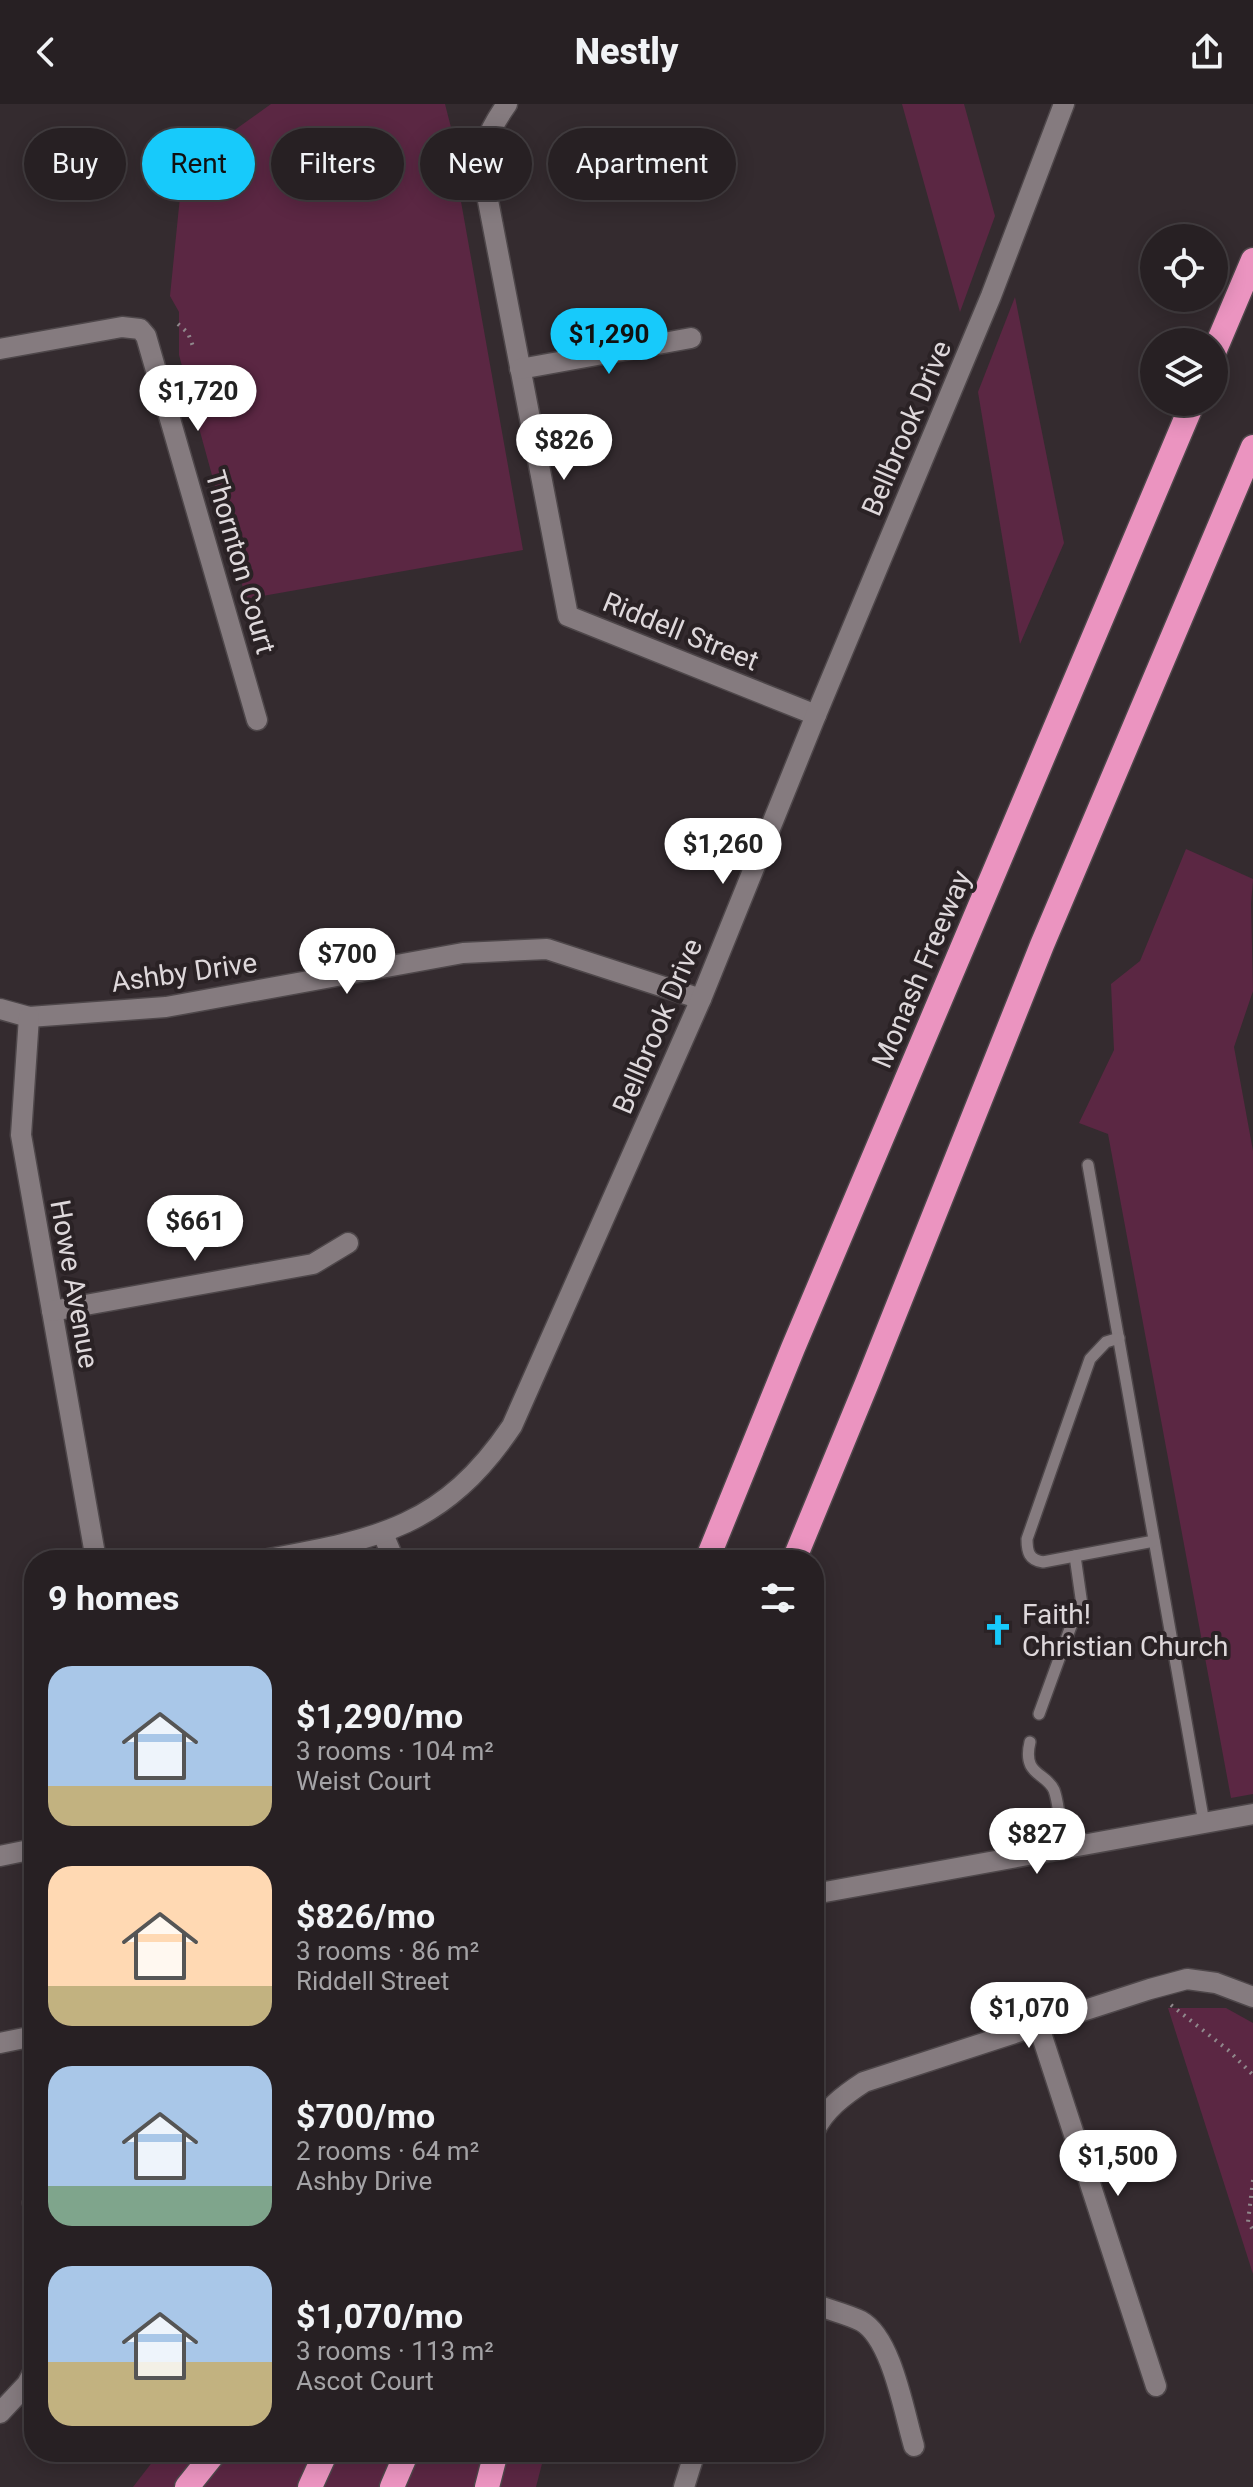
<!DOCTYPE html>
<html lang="en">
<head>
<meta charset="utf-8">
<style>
	:root { --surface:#272023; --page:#332d30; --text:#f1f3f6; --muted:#a4a3a6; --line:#433e41; --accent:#17cafb }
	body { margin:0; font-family:Roboto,sans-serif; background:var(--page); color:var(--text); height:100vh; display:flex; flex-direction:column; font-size:30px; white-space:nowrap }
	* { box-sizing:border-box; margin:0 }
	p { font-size:26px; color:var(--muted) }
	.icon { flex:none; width:44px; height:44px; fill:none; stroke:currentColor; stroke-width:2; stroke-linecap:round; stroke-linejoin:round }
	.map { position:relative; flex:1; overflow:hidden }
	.drawer { position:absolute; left:24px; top:1446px; width:800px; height:912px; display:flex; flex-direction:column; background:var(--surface); border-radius:32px; box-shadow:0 4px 20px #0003,0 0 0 2px var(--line) }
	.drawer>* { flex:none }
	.hud { position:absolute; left:24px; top:24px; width:800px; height:72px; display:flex; gap:16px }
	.buttons { position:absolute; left:1140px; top:120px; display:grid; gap:16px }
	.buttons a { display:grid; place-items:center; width:88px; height:88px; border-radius:50%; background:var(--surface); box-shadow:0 4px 20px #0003,0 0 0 2px var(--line); font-size:40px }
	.price { position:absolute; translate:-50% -68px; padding:0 18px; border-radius:28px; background:#fff; color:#222; font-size:26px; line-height:52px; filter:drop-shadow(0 2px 4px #0008) }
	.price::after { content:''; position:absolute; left:50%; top:48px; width:24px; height:18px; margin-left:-12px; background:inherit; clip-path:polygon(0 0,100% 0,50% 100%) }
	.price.current { background:var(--accent); color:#111 }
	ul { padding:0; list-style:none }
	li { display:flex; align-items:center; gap:24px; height:200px; padding:0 24px }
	li span { display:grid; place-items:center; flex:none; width:224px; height:160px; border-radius:24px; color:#555 }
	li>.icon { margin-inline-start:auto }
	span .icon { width:96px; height:96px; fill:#fffc; stroke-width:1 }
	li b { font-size:34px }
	h2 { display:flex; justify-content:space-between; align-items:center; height:96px; padding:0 24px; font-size:34px }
	.pill { padding:0 28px; border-radius:36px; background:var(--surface); box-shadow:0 4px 20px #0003,0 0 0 2px var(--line); font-size:28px; line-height:72px }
	.pill.current { background:var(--accent); color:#111 }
	header { display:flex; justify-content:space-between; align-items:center; height:104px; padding:0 24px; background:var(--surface); font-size:36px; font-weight:800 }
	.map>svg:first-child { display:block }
	.green { fill:#5b2743 }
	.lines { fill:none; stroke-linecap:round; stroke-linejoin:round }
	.lane-casing { stroke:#4e474a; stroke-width:14 }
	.street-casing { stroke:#4e474a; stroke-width:23 }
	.secondary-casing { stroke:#4e474a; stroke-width:23 }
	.highway-casing { stroke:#4e474a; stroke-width:27 }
	.path { stroke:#90888c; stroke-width:4; stroke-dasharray:2 6; stroke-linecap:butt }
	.lane { stroke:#857b7f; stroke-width:11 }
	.street { stroke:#857b7f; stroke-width:20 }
	.secondary { stroke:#857b7f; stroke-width:20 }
	.highway { stroke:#eb94c0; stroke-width:24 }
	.labels { text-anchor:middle; stroke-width:8; stroke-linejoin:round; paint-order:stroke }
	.street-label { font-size:28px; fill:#ded8db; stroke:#2a2225 }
	.poi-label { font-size:28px; fill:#ded8db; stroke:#2a2225; text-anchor:start }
</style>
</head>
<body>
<header><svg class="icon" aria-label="back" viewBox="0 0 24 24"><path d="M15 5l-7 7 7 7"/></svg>Nestly<svg class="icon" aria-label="share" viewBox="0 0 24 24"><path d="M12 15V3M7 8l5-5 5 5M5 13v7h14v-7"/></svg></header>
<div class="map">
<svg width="1253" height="2383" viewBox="0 0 1253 2383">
	<rect width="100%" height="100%" fill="#342b2f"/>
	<!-- green -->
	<g class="green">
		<path d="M271 0H445L457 47 455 59 457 75 523 446 246 495 179 251V208L170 192 183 63Z"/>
		<path d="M902 0H964L995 112 960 208Z"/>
		<path d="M1015 193 1064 439 1020 540 978 288Z"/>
		<path d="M1186 745 1253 775 1251 800 1253 887 1234 943 1253 1047V1690L1231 1694 1108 1030 1079 1019 1114 946 1111 880 1140 857Z"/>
		<path d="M1168 1904H1226L1253 1919V2170Z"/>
		<path d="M160 2348H545L536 2383H133Z"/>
	</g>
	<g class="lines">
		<defs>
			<g id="lane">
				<path d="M1088 1061 1204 1719"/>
				<path d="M1119 1234 1106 1238 1090 1255 1027 1435C1027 1448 1029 1456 1043 1458L1154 1437"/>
				<path d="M1039 1610 1071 1522 1082 1501 1075 1452"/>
				<path d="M1030 1638C1022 1672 1046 1668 1054 1686 1060 1702 1060 1728 1063 1745"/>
			</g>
			<g id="street">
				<path d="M507 0C484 33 483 41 485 81L568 512 816 611"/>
				<path d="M0 245 122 223 140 225 146 232 257 616"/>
				<path d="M520 265 691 234"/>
				<path d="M0 905 29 913 166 903 463 849 547 845 701 895"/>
				<path d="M29 913 21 1031 96 1456"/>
				<path d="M52 1207 313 1160 348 1139"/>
				<path d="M383 1430 394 1456"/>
				<path d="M263 1456C377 1435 443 1424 512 1322L701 895 816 611 991 192 1064 0"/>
				<path d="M0 1752 34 1745"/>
				<path d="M1038 1920 1156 2282"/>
				<path d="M814 2028C824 2006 844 1991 864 1978L1150 1885 1187 1875 1216 1879 1253 1893"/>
				<path d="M33 2099 34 2100"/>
				<path d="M814 2200C829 2206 847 2210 861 2217 892 2234 904 2309 914 2342"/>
				<path d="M0 2309 27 2280 34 2267"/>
				<path d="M684 2383 695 2348"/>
			</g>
			<g id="secondary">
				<path d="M814 1790 1253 1710"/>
				<path d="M0 1939 34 1932"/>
			</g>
			<g id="highway">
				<path d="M1214 248 1253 156"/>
				<path d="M707 1456 793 1244 1193 298"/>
				<path d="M794 1456 867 1279 1042 841 1253 343"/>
				<path d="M187 2383 215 2348"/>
				<path d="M310 2383 326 2348"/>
				<path d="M392 2383 407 2348"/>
				<path d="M487 2383 496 2348"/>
			</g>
		</defs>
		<!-- lane casing -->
		<use href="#lane" class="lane-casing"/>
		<!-- street casing -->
		<use href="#street" class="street-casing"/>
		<!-- secondary casing -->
		<use href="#secondary" class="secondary-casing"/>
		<!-- highway casing -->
		<use href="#highway" class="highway-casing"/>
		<!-- path -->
		<g class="path">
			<path d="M178 220 188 229 194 245"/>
			<path d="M1171 1901 1228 1946 1253 1971"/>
			<path d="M1253 2076 1248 2118 1253 2126"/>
		</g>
		<!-- lane -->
		<use href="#lane" class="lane"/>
		<!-- street -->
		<use href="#street" class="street"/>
		<!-- secondary -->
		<use href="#secondary" class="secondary"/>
		<!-- highway -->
		<use href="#highway" class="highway"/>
	</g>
	<!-- icons -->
	<defs>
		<symbol id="church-bare" viewBox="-9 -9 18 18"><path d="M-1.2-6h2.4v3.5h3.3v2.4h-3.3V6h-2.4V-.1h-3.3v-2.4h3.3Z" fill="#17cafb" stroke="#2a2225" stroke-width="2.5" paint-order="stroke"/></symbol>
	</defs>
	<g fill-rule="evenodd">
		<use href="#church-bare" x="976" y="1504" width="44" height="44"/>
	</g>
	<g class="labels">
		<!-- street labels -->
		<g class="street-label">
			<text transform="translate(906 324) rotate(-67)" y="10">Bellbrook Drive</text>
			<text transform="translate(241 458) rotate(74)" y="10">Thornton Court</text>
			<text transform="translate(681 527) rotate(22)" y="10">Riddell Street</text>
			<text transform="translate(921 865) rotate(-67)" y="10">Monash Freeway</text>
			<text transform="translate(184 868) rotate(-8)" y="10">Ashby Drive</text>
			<text transform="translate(657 922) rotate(-67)" y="10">Bellbrook Drive</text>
			<text transform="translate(75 1180) rotate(80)" y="10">Howe Avenue</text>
		</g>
		<!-- poi labels -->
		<g class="poi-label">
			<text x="1022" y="1520">Faith!<tspan x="1022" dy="32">Christian Church</tspan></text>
		</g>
	</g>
</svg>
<div class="buttons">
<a><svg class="icon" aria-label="locate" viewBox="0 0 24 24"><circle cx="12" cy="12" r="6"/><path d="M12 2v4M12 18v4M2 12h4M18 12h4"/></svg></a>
<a><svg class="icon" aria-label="layers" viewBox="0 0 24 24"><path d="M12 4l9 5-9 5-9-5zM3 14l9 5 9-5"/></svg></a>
</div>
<b class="price current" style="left:609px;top:272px">$1,290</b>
<b class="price" style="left:198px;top:329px">$1,720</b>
<b class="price" style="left:564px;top:378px">$826</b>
<b class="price" style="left:723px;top:782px">$1,260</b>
<b class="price" style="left:347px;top:892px">$700</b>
<b class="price" style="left:195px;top:1159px">$661</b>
<b class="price" style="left:1037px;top:1772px">$827</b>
<b class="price" style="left:1029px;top:1946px">$1,070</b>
<b class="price" style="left:1118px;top:2094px">$1,500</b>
<div class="hud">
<a class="pill">Buy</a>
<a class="pill current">Rent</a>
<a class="pill">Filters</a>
<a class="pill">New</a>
<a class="pill">Apartment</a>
</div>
<section class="drawer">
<h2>9 homes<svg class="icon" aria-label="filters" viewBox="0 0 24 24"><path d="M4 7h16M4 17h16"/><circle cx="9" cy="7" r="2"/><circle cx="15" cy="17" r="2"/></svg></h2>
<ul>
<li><span style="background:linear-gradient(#a9c7e8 75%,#c2b280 0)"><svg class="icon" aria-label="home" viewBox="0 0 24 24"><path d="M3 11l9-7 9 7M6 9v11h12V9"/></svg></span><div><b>$1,290/mo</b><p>3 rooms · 104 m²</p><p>Weist Court</p></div></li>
<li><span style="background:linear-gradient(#ffd9b3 75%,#c2b280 0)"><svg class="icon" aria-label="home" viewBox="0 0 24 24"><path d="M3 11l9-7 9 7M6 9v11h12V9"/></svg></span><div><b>$826/mo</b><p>3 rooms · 86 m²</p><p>Riddell Street</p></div></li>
<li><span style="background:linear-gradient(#a9c7e8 75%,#7fa58c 0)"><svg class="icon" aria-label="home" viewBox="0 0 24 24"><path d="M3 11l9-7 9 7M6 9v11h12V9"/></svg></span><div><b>$700/mo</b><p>2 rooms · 64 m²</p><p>Ashby Drive</p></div></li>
<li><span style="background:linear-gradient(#a9c7e8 60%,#c2b280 0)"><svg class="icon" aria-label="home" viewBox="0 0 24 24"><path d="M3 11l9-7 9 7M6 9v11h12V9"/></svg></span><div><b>$1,070/mo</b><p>3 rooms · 113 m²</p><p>Ascot Court</p></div></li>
</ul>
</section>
</div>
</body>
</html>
